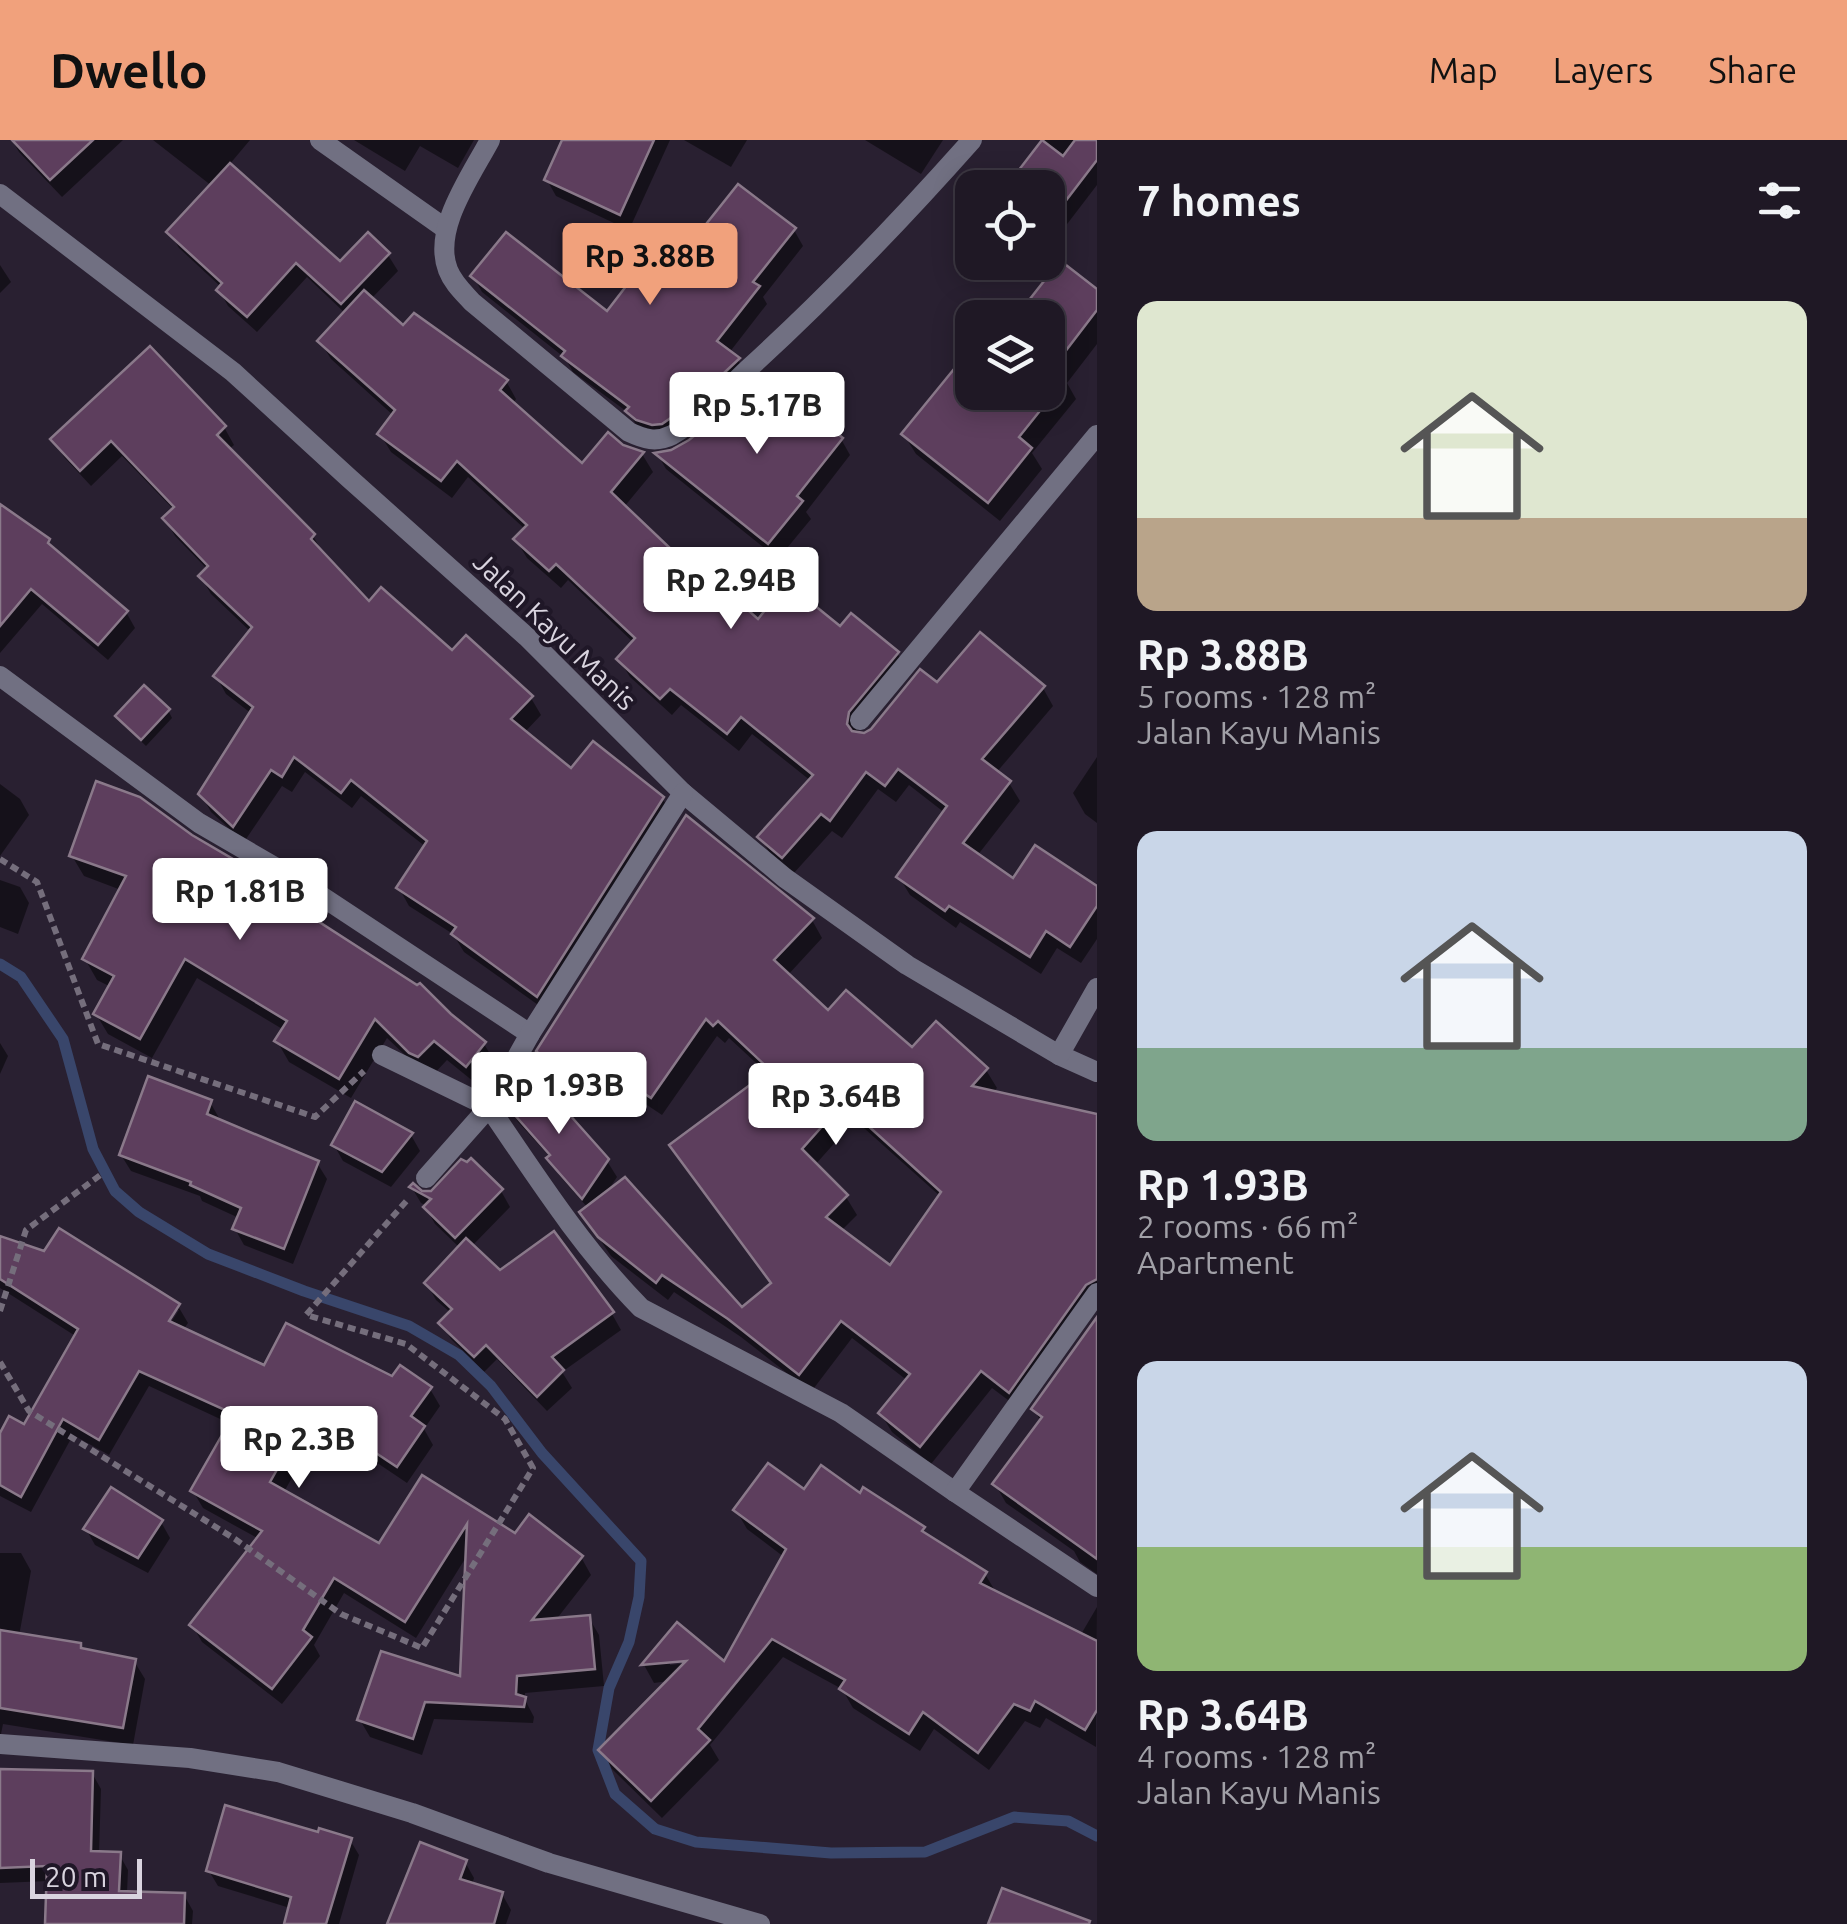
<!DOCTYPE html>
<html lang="en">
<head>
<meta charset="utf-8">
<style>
	:root { --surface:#1f1825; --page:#27212d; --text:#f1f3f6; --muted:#a1a0a7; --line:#3c3742; --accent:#f1a17c }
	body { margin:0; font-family:Ubuntu,sans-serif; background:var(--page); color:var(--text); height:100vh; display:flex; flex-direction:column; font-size:38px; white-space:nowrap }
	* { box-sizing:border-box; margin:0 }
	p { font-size:32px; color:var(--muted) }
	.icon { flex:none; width:55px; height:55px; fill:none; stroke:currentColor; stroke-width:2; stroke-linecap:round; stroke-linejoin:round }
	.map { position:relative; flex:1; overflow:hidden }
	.drawer { display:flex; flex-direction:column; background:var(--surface); width:750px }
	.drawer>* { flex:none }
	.tools { position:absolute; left:955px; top:30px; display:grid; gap:20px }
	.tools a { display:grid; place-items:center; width:110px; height:110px; border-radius:20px; background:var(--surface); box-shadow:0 5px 25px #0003,0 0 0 2px var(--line); font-size:50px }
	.scale { position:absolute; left:30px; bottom:25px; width:112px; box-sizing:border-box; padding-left:10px; border:5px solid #d9d4df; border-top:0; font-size:28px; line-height:35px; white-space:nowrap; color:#d9d4df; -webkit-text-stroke:8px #1f1727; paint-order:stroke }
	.price { position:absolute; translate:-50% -85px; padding:0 22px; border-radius:10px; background:#fff; color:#222; font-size:32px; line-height:65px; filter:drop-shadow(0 2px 5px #0008) }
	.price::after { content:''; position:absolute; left:50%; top:60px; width:30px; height:22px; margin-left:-15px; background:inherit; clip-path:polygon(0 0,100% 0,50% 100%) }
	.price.on { background:var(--accent); color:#111 }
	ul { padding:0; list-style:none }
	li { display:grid; align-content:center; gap:20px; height:530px; padding:0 40px }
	li span { display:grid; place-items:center; height:310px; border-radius:20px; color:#555 }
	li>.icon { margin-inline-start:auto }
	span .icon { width:180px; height:180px; fill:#fffc; stroke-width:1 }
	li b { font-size:42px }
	h2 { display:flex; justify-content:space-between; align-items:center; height:120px; padding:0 40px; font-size:42px }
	header { display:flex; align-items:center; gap:60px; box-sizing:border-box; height:140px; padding:0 50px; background:var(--accent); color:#111 }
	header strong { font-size:48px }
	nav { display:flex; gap:55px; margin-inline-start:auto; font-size:35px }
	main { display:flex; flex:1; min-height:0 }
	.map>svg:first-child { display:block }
	.shadow { fill:#0007; fill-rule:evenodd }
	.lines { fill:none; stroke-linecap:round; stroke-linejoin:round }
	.stream { stroke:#39466b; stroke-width:11 }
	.building { fill:#5d3e5d; stroke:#8a798a; stroke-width:2.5; fill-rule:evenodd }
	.path { stroke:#756e7c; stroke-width:6; stroke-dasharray:8 5; stroke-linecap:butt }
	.minor { stroke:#717082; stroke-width:20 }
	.labels { text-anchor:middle; stroke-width:8; stroke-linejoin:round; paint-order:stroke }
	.street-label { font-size:28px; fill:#d9d4df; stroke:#1f1727 }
</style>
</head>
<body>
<header>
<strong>Dwello</strong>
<nav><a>Map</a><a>Layers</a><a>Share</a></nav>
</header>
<main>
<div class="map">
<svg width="1097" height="1784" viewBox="0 0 1097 1784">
	<rect width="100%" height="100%" fill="#292031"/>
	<!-- shadow -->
	<g class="shadow">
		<path d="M12 0H123L62 57 19 12Z"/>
		<path d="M153 0H250L229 25 340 125 368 95 388 115 398 131 371 159 403 189 506 241 516 259 512 265 582 327 622 307 642 314 653 332 624 367 695 436 758 482 841 489 897 513 908 531 858 591V595L864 596 937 546 1043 548 1053 566 996 633 1009 643 1020 661 977 716 1013 741 1097 749V799L1081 823 1057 808 1041 834 960 782 956 788 910 755 899 737 945 673 909 645 896 662 878 649 842 698 832 691 793 734 771 715 760 697 811 641 752 594 739 611 681 565 672 575 630 537 619 519 634 503 568 440 561 448 527 418 516 400 526 390 468 337 452 358 391 312 380 294 394 276 331 219 320 201 346 174 307 137 257 192 228 166 219 150 221 147 179 108 170 92 212 46Z"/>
		<path d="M354 0H474L458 28 420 6 405 31Z"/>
		<path d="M565 0H670L629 90 556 56 547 40Z"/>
		<path d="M684 0H747L731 27Z"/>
		<path d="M865 0H943L921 34Z"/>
		<path d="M1045 0H1097V45L1048 109V48H1009Z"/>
		<path d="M794 90 803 106 763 157 767 164 729 213 738 220 747 236 683 294 638 288 630 274 573 232 565 218 482 152 473 136 608 175 695 102Z"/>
		<path d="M1060 124 1097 152V204L1067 243 1076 259 1032 313 1042 329 1000 381 916 314 904 295 972 212V252H1048V178H1019Z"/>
		<path d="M0 125 11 142 0 153Z"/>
		<path d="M224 287 234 305 228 310 313 396 323 413 369 464 531 558 541 575 524 593 572 631 662 658 673 676 548 872 464 812 453 794 409 766 399 748 426 707 361 656 352 668 305 632 292 652 282 646 244 702 211 672 201 654 252 574 226 554 216 536 251 492 211 454 201 437 208 430 175 396 165 379 174 370 122 316 91 346 64 317 54 300Z"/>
		<path d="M841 299 850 315 806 372 811 379 778 419 666 329 658 315Z"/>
		<path d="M0 389 49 401 56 413 126 472 135 488 108 520 42 464 0 513Z"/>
		<path d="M168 570 172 578 146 606 122 583 118 576Z"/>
		<path d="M1097 617V683L1085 674 1073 653Z"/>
		<path d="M0 644 20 659 29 675 0 716Z"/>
		<path d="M191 697 296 759 306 776 484 904 496 924 479 946 447 920 431 937 424 933 387 898 351 958 289 922 277 901 284 890 197 838 152 918 108 894 96 874 111 847 97 840 85 819 121 750 84 736 72 716Z"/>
		<path d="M0 740 20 747 29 763 18 794 0 787Z"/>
		<path d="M812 780 822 798 787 836 828 874 912 910 986 930 997 948 992 953 1097 977V1164L1020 1269 992 1248 931 1324 892 1292 881 1274 908 1241 852 1198 811 1252 741 1197 674 1152 668 1160 611 1116 582 1073 588 1068 559 1035 551 1018 518 982 509 966 607 1021 617 1037 605 1055 741 1171 773 1145 682 1024 672 1006 768 934 729 898 725 903 717 896 662 975 596 931 575 954 550 930 539 911ZM855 980 941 1057 891 1129 841 1091 857 1075 846 1057 815 1025Z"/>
		<path d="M0 903 8 916 0 934Z"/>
		<path d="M210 962 219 978 218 981 317 1023 327 1039 293 1124 244 1105 235 1089 239 1078 202 1061 200 1056 131 1031 121 1015Z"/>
		<path d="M411 995 420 1011 391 1047 343 1021 334 1005Z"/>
		<path d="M412 1048 421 1054 501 1051 510 1067 472 1106 500 1134 554 1094 612 1174 621 1190 562 1232 572 1248 547 1271 497 1219 484 1232 451 1199 441 1183 451 1173 436 1160 427 1144 460 1108 435 1084 426 1068 427 1066 421 1063Z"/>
		<path d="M0 1099 178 1166 188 1183 183 1190 265 1228 393 1239 430 1249 440 1266 424 1289 433 1305 407 1343 321 1285 284 1352 380 1406 422 1338 515 1396 581 1417 591 1435 555 1481 589 1478 599 1495 604 1546 525 1553V1560L534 1577 533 1583 434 1579 422 1615 370 1597 360 1580 462 1540 468 1414 416 1498 344 1453 314 1505 320 1516 282 1564 202 1502 192 1485 259 1399 203 1368 193 1351 231 1284 149 1246 109 1315 73 1295 31 1372 0 1356V1298L25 1288 77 1197 0 1148ZM173 1170H179L164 1193Z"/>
		<path d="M1097 1181V1434L1080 1422 1074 1411 1006 1363 995 1344 1041 1282 1034 1269Z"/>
		<path d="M804 1352 860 1357 923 1389 929 1398 985 1434 997 1454 1080 1496 1097 1467 1096 1607 1046 1578 1040 1588 1025 1581 989 1630 934 1589 920 1611 853 1568 842 1549 783 1517 710 1605 719 1620 662 1678 612 1629 601 1610 669 1541 654 1543 644 1525 677 1486 725 1524 784 1417 747 1389 736 1370ZM699 1517V1522L670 1525V1520Z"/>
		<path d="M161 1382 170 1398 148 1433 95 1405 86 1389Z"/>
		<path d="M0 1413H21L31 1431 19 1496 80 1506 83 1511 134 1521 145 1539 133 1605 3 1584 0 1599Z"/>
		<path d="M92 1633 101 1649 99 1713 119 1714 128 1730 127 1753 184 1755 193 1771 192 1784H47L49 1741 0 1743V1657Z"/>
		<path d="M319 1695 350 1700 359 1715 339 1784H286L290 1768 218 1746 209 1731Z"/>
		<path d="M465 1722 474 1738 472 1745 502 1754 511 1770 506 1784H390Z"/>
	</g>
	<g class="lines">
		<!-- stream -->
		<path class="stream" d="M0 824 21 837 63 899 93 1009 115 1051 139 1072 208 1114 304 1151 409 1186 459 1215 491 1246 542 1313 641 1421 639 1457 629 1502 609 1548 598 1610 615 1654 655 1689 696 1702 831 1713 925 1712 1014 1677 1068 1681 1097 1696"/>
	</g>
	<!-- building -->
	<g class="building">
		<path d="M12 0H93L50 40Z"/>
		<path d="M562 0H654L620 75 544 40Z"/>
		<path d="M1042 0 1063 16 1075 0H1097V20L1048 84V48H1005Z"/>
		<path d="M230 23 340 121 368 92 390 113 341 164 296 123 247 177 216 150 222 143 166 92Z"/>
		<path d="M738 44 796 88 753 142 760 146 717 201 740 218 692 263 662 284 652 285 636 280 625 271 629 267 561 216 565 211 470 136 506 92 607 171 640 128 650 136 685 90 695 98Z"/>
		<path d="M1048 111 1097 149V170L1048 234V178H1034L1022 169 1048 136Z"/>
		<path d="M364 150 403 185 414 173 508 240 500 250 582 323 608 292 623 305 644 312 611 352 695 432 700 428 758 479 787 443 840 486 851 473 899 512 849 572 847 584 852 591 864 593 871 589 920 529 937 542 980 492 1045 546 982 619 1011 641 963 703 1013 738 1035 705 1097 746V766L1070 807 1046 791 1030 817 949 766 945 771 896 737 947 666 898 629 885 646 866 632 830 681 821 674 782 718 757 697 813 635 741 577 727 594 670 549 660 559 616 519 635 498 556 424 549 431 513 399 527 385 457 321 441 341 377 294 395 270 317 201Z"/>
		<path d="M150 206 226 286 217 295 315 394 311 399 369 461 381 447 452 510 466 495 533 556 511 579 571 628 593 601 664 657 537 857 451 794 456 787 396 748 427 701 351 640 341 653 294 617 282 637 271 630 233 687 198 654 253 567 213 536 252 487 198 436 208 426 162 378 174 367 111 301 80 331 50 299Z"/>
		<path d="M972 207V252H1055L1019 297 1032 308 988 363 901 294Z"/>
		<path d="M762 235 843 298 797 356 803 361 768 404 654 313 671 310 689 300 720 275Z"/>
		<path d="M0 364 50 399 48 403 128 471 98 505 31 449 0 486Z"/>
		<path d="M144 545 170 569 141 600 115 576Z"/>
		<path d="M96 641 140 657 192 695 298 757 293 765 417 845 420 843 451 874 486 902 466 927 434 901 418 917 409 913 375 879 339 939 274 901 287 881 185 819 140 899 93 874 114 836 82 819 126 736 69 716Z"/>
		<path d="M686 675 814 778 774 820 828 870 846 850 912 907 936 881 988 928 972 946 1097 974V1139L1086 1145 1009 1253 981 1231 920 1307 878 1273 910 1234 841 1181 799 1235 728 1179 662 1135 656 1143 598 1097 579 1072 625 1037 742 1167 771 1143 669 1005 770 930 718 881 713 886 706 879 651 958 585 914 564 937 536 911ZM843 963 941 1052 890 1125 826 1077 848 1055 802 1009Z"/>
		<path d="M148 936 212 960 207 974 319 1021 284 1109 232 1089 241 1068 190 1045 191 1042 119 1015Z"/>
		<path d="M536 937 609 1019 582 1059 546 1018 550 1015 506 965Z"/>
		<path d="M355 961 413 993 382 1032 331 1005Z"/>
		<path d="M471 1018 503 1049 455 1098 423 1067 431 1059 409 1047 413 1043 422 1051H431L461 1019 467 1022Z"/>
		<path d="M59 1088 180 1164 169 1181 264 1225 286 1183 392 1236 400 1225 432 1247 411 1276 425 1286 397 1327 311 1270 270 1342 379 1403 422 1335 515 1393 529 1374 583 1416 532 1480 590 1475 595 1529 517 1536 516 1554 526 1557 524 1567 425 1562 413 1599 357 1580 381 1511 460 1536 467 1384 405 1482 334 1438 303 1490 312 1497 272 1549 189 1485 262 1391 190 1351 234 1274 139 1231 99 1300 63 1279 21 1357 0 1345V1293L9 1276 24 1284 78 1189 0 1139V1096L44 1111Z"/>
		<path d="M554 1091 614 1172 552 1217 564 1230 537 1257 486 1205 474 1217 438 1183 452 1169 424 1143 466 1098 500 1130Z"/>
		<path d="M1097 1177V1419L992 1344 1042 1277 1031 1269Z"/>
		<path d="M768 1323 804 1349 821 1325 860 1353 863 1347 925 1387 922 1391 987 1432 980 1443 1097 1501V1570L1085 1590 1035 1561 1030 1571 1014 1564 978 1613 923 1572 909 1594 839 1549 845 1540 772 1499 698 1589 710 1600 651 1661 598 1610 686 1521 641 1525 677 1482 724 1521 786 1409 733 1370Z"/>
		<path d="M111 1347 163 1380 138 1418 83 1389Z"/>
		<path d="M0 1490 81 1503V1508L136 1519 123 1588 0 1568Z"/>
		<path d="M0 1629 93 1631 91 1711 121 1712 119 1751 185 1753 184 1784H45L47 1726 0 1728Z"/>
		<path d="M225 1665 318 1692 319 1688 352 1698 326 1784H284L291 1757 206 1731Z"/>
		<path d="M420 1702 467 1720 460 1739 503 1752 494 1784H387Z"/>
		<path d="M1002 1748 1090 1781 1089 1784H988Z"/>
	</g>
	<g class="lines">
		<!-- path -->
		<g class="path">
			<path d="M0 719 37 742 98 904 315 977 364 931"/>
			<path d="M0 1171 26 1090 103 1033"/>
			<path d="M0 1222 29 1271 235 1399 341 1474 422 1508 533 1328 505 1279 406 1204 306 1175 409 1058"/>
		</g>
		<!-- minor -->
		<g class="minor">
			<path d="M320 0 446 89"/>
			<path d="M490 0C471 36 432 89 448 130 453 143 463 152 472 162L629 292C644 299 656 303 672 295 696 282 727 249 747 230 826 158 901 80 972 0"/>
			<path d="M0 54 233 232 350 339 527 497 683 653 785 738 907 825 1059 915 1097 932"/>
			<path d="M0 536 199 683 297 740 530 894"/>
			<path d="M860 580 1097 295"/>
			<path d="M683 653 530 894 489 967C536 1036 582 1108 641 1168L841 1273 955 1352"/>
			<path d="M382 915 489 967 426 1038"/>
			<path d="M1059 915 1097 848"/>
			<path d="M1097 1153 955 1352 1097 1447"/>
			<path d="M0 1604 190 1618 278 1632 412 1673 549 1723 760 1784"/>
		</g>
	</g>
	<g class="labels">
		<!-- street labels -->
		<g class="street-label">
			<text transform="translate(555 491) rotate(44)" y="10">Jalan Kayu Manis</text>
		</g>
	</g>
</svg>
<div class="tools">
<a><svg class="icon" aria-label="locate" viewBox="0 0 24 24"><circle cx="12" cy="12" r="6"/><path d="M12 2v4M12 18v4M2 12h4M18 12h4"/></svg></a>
<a><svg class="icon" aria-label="layers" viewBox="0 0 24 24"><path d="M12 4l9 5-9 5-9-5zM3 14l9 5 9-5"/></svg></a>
</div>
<div class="scale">20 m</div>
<b class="price on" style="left:650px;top:168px">Rp 3.88B</b>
<b class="price" style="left:757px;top:317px">Rp 5.17B</b>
<b class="price" style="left:731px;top:492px">Rp 2.94B</b>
<b class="price" style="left:240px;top:803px">Rp 1.81B</b>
<b class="price" style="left:559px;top:997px">Rp 1.93B</b>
<b class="price" style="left:836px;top:1008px">Rp 3.64B</b>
<b class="price" style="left:299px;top:1351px">Rp 2.3B</b>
</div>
<section class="drawer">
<h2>7 homes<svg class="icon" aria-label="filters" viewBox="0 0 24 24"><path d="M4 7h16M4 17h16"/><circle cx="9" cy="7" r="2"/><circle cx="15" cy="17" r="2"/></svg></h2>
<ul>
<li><span style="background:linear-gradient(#dfe7d0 70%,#b9a48a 0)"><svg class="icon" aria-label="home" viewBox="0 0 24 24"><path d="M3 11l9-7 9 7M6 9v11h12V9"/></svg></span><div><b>Rp 3.88B</b><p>5 rooms · 128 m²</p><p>Jalan Kayu Manis</p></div></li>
<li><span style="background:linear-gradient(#c9d6e8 70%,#7fa58c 0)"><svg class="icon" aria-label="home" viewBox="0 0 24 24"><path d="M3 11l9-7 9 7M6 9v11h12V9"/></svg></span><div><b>Rp 1.93B</b><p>2 rooms · 66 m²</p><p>Apartment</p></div></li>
<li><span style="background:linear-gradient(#c9d6e8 60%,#8fb573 0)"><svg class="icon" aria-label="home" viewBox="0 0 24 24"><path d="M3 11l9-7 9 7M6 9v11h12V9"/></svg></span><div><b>Rp 3.64B</b><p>4 rooms · 128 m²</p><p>Jalan Kayu Manis</p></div></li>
</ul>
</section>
</main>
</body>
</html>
